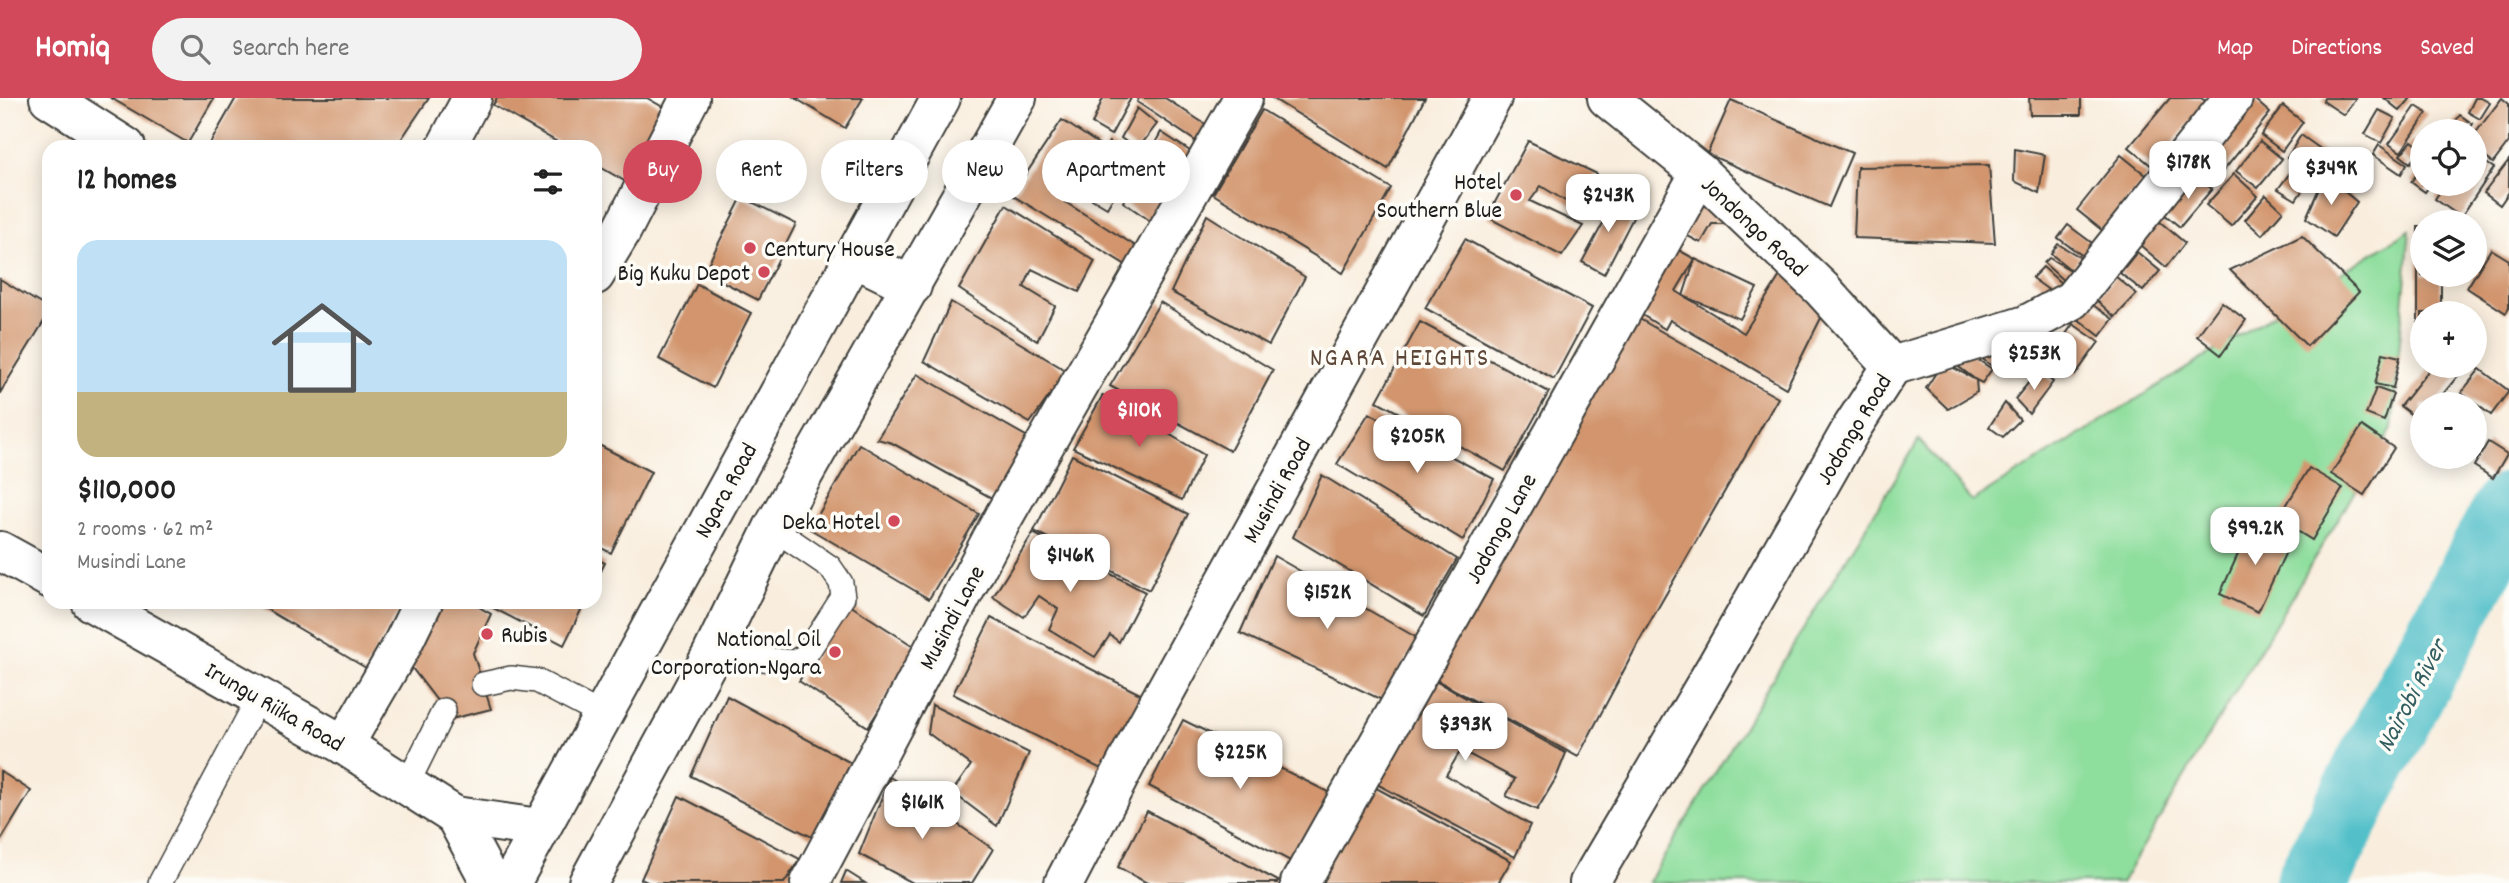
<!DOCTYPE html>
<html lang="en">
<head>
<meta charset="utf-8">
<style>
	:root { --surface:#fff; --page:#f2f2f2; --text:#222; --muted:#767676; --accent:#d1495b }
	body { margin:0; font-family:Dekko,sans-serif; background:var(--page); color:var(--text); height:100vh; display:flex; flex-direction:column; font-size:26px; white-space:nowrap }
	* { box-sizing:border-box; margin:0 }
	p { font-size:23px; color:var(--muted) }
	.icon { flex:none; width:38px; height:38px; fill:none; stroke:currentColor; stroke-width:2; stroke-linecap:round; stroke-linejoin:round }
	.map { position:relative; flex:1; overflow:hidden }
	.sheet { position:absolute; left:42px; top:42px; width:560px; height:469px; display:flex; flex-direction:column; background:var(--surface); border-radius:21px; box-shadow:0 4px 18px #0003 }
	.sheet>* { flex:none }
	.top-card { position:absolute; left:623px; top:42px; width:665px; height:63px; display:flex; gap:14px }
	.tools { position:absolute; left:2410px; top:21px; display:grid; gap:14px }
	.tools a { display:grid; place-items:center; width:77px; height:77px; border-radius:50%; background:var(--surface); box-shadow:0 4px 18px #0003; font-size:35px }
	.price { position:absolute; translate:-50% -60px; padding:0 16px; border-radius:14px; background:#fff; color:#222; font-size:23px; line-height:46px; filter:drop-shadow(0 2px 4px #0008) }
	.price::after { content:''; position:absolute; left:50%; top:42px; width:21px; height:16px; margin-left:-10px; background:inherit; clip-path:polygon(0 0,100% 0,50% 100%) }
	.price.current { background:var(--accent); color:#fff }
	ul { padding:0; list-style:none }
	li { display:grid; align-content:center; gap:14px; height:371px; padding:0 35px }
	li span { display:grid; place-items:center; height:217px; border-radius:21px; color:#555 }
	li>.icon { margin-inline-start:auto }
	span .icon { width:126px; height:126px; fill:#fffc; stroke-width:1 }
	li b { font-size:30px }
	h2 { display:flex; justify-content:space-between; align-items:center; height:84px; padding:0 35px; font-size:30px }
	.chip { padding:0 24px; border-radius:32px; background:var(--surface); box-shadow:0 4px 18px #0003; font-size:24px; line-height:63px }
	.chip.current { background:var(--accent); color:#fff }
	header { display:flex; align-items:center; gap:42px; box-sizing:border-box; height:98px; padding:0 35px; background:var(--accent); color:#fff }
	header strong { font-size:33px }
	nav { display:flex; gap:38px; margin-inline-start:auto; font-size:24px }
	.search { width:490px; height:63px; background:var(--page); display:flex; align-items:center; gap:18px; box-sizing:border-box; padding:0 24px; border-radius:38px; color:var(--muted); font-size:26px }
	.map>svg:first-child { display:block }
	.green { fill:#8ede9d; stroke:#557d5c; stroke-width:2 }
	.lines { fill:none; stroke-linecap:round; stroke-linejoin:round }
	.river { stroke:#52c0c9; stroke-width:72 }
	.building { fill:#d2956d }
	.service-casing { stroke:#3d3c39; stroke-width:26 }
	.minor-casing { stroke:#3d3c39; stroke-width:42 }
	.secondary-casing { stroke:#3d3c39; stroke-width:42 }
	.service { stroke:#fff; stroke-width:23 }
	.minor { stroke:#fff; stroke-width:38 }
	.secondary { stroke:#fff; stroke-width:38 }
	.poi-dot { fill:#d1495b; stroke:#fdfcf7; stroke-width:2.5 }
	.labels { text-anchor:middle; stroke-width:7; stroke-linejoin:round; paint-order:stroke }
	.poi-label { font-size:24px; fill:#1c1c1c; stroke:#fdfcf7; text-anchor:end }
	.street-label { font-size:24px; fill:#1c1c1c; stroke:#fdfcf7 }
	.neighbourhood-label { font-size:26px; letter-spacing:2px; fill:#5c4638; stroke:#fdfcf7 }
	.water-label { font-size:26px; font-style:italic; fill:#325e61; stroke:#fdfcf7 }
</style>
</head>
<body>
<header>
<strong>Homiq</strong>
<div class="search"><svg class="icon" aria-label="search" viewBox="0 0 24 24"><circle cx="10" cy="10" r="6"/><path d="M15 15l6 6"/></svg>Search here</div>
<nav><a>Map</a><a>Directions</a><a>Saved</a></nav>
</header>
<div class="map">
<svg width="2509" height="785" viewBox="0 0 2509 785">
	<rect width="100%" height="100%" fill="#fdfcf7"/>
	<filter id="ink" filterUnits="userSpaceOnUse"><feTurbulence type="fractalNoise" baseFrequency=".0143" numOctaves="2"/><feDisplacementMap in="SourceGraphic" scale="14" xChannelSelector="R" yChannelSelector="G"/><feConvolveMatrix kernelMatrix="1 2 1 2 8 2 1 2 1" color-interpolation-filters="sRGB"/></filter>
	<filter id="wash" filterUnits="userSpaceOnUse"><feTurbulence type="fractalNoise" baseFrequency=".00686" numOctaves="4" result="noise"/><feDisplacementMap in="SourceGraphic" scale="28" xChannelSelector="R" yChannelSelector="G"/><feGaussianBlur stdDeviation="1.57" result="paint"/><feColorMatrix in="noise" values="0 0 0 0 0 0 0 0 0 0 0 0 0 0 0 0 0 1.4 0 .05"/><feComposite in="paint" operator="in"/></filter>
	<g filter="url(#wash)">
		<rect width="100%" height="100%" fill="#f9eede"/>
		<!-- green -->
		<path class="green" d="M2410 132 2392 331 2121 785H1648L1919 342 1972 403Z"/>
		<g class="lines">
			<!-- river -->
			<path class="river" d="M2311 785 2374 661 2509 410"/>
		</g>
		<g id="blocks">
			<!-- building -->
			<g class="building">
				<path d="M111 0H214L188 45Z"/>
				<path d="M236 0H429L396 49H208Z"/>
				<path d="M497 0H647L673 15 635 89 595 66V49H566L493 7Z"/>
				<path d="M795 0H863L845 30Z"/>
				<path d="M1103 0H1131L1111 37 1092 26Z"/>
				<path d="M1139 0H1165L1208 28 1197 44 1137 4Z"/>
				<path d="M1272 0H1425L1388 71Z"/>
				<path d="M2029 0H2081V17H2030Z"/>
				<path d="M2170 0H2201L2207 4 2153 69 2129 49Z"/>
				<path d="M2253 0 2270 15 2217 81 2200 69Z"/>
				<path d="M2324 0H2356L2344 17 2323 3Z"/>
				<path d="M2384 0H2411L2400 13Z"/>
				<path d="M2475 0H2481L2490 5 2480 21 2468 14Z"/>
				<path d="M2502 0 2509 6V44L2493 65 2474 51V37Z"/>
				<path d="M1731 2 1852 55 1829 109 1707 56Z"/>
				<path d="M2283 8 2303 24 2282 53 2261 37Z"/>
				<path d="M2416 8 2427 15 2401 54 2389 46Z"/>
				<path d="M1137 10 1157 26 1137 52 1121 40Z"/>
				<path d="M1262 12 1391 90 1343 175 1213 96Z"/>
				<path d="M2379 12 2395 20 2381 45 2365 36Z"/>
				<path d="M2460 17 2473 26 2468 33H2448Z"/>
				<path d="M1062 22 1100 47 1065 104 1142 152 1131 170 1012 97Z"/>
				<path d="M1161 34 1193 55 1184 72 1152 51Z"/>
				<path d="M2301 37 2329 57 2316 79 2287 60Z"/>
				<path d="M1528 43 1597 76 1575 109 1541 88 1530 103 1583 128 1562 158 1487 119Z"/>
				<path d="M2260 43 2282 61 2258 90 2236 73Z"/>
				<path d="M2412 43 2422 51 2410 65 2400 57Z"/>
				<path d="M1109 44 1136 61 1107 110 1080 94Z"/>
				<path d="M2379 47 2407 66 2401 76 2373 57Z"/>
				<path d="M2015 51 2045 57 2039 95 2014 83Z"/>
				<path d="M2343 54 2357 64 2346 85 2330 73Z"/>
				<path d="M1146 56 1180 79 1152 124 1123 104Z"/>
				<path d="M2121 57 2147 78 2103 133 2077 112Z"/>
				<path d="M2474 57 2494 70 2461 119 2435 101 2445 86H2474Z"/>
				<path d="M2509 62V94L2500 107 2484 95Z"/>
				<path d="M1989 67 1995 145 1854 140 1857 69Z"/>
				<path d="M2422 69V86H2431L2425 94 2411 84Z"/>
				<path d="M2290 75 2306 87 2296 102 2278 91Z"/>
				<path d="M2194 76 2212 91 2180 129 2164 116Z"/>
				<path d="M2234 76 2258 98 2231 128 2206 107Z"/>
				<path d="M2325 77 2357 104 2334 139 2306 120Z"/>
				<path d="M1705 90 1732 126H1712L1701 145 1680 134Z"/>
				<path d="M1597 94 1635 116 1604 176 1582 164 1609 114 1593 102Z"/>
				<path d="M2266 97 2283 113 2262 137 2245 122Z"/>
				<path d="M742 99 796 126 758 202 704 174Z"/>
				<path d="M1006 107 1095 163 1079 194 1032 171 1024 189 1055 208 1037 243 959 191Z"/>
				<path d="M1207 117 1305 179 1269 247 1171 194Z"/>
				<path d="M2159 123 2185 145 2166 169 2140 147Z"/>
				<path d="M2068 127 2092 145 2083 158 2058 140Z"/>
				<path d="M2418 129H2422V177H2441V215H2422V240H2418Z"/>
				<path d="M2302 138 2359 194 2307 248 2230 172Z"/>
				<path d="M1465 141 1592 210 1554 281 1425 210Z"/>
				<path d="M2058 146 2080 159 2071 172 2051 156Z"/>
				<path d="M1671 148 1695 161 1676 193 1744 235 1783 173 1827 208 1786 290 1670 222 1665 231 1634 212Z"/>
				<path d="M2491 151 2509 162V210L2506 215 2467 190Z"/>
				<path d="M2137 154 2160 173 2143 193 2120 175Z"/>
				<path d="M2049 160 2074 174 2066 185 2044 165Z"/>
				<path d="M1695 161 1757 190 1740 221 1683 198Z"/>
				<path d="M2043 169 2064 188 2057 198 2032 180Z"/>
				<path d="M2115 178 2137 196 2115 219 2096 202Z"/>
				<path d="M0 181 49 211V215L0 295Z"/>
				<path d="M697 186 751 215 713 290 659 261Z"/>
				<path d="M951 204 1067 273 1030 325 924 263Z"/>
				<path d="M1160 204 1273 272 1230 353 1110 288Z"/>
				<path d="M2222 204 2246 222 2221 257 2197 238Z"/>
				<path d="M2090 205 2113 221 2100 238 2078 221Z"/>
				<path d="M1629 215 1778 300 1642 538 1578 659 1429 578Z"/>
				<path d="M1420 224 1549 294 1505 373 1377 303Z"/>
				<path d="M2073 226 2099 244 2075 277 2050 259Z"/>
				<path d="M1994 241 2012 254 2007 262 2003 259 1995 270 1974 255 1981 245 2000 257 1986 246Z"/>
				<path d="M1966 254 1992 271 1982 285 1976 282 1977 294 1948 311 1926 290 1943 264 1976 282 1955 266Z"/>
				<path d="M2383 255 2400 259 2393 290 2375 286Z"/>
				<path d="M2453 268 2461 274 2435 306H2422L2421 324 2400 308 2429 272Z"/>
				<path d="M2480 271 2509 293 2491 317 2461 295Z"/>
				<path d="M2039 272 2053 284 2029 316 2015 301Z"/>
				<path d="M917 276 1031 341 999 404 892 345 877 341Z"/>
				<path d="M2376 290 2393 296 2384 323 2366 316Z"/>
				<path d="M1103 297 1204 357 1182 402 1073 350Z"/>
				<path d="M2005 305 2020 322 2003 339 1989 329Z"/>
				<path d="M1369 315 1494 381 1463 442 1337 366Z"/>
				<path d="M2362 328 2394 350 2364 397 2331 376Z"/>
				<path d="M2488 344 2507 356 2493 380 2474 368Z"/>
				<path d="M595 345 651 374 611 455 595 447Z"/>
				<path d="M859 346 979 416 929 501 810 431Z"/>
				<path d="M1072 357 1188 416 1149 492 1034 433Z"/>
				<path d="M2309 370 2343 390 2312 442 2278 421Z"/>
				<path d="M1322 377 1457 461 1424 518 1293 439Z"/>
				<path d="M2252 425 2291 443 2258 514 2220 496Z"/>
				<path d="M1033 435 1145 494 1119 544 1110 537 1095 559 1049 531 1058 511 1039 498 1024 519 993 499Z"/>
				<path d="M1274 458 1419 541 1382 602 1240 535Z"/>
				<path d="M595 460 605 465 595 485Z"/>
				<path d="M254 504H404L366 570Z"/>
				<path d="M432 504H470L491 516 473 555 491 611 451 621 409 566Z"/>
				<path d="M482 504H585L564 547Z"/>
				<path d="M848 506 918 551 868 629 799 583Z"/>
				<path d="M991 520 1142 597 1103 672 953 596Z"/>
				<path d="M1421 575 1566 655 1556 680 1537 712 1506 698 1515 681 1461 652 1446 677 1530 727 1515 759 1369 682Z"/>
				<path d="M727 598 851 665 812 739 691 678Z"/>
				<path d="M932 607 1029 655 997 728 952 694 971 667 928 635Z"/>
				<path d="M1183 622 1330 695 1294 765 1149 688Z"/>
				<path d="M0 673 31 693 0 744Z"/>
				<path d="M890 679 993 751 972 785H913L859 756Z"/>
				<path d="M1367 685 1511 763 1498 785H1307Z"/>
				<path d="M679 698 800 761 784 785H649L641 781Z"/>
				<path d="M1147 713 1278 783 1277 785H1147L1118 769Z"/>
				<path d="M846 773 865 785H841Z"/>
			</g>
		</g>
	</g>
	<g filter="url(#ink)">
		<use href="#blocks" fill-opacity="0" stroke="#3d3c39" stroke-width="2"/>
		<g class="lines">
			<defs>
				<g id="service">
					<path d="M712 556 793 564 805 558 843 499 841 485 830 469 773 430"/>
					<path d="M483 586 511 580 537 583 602 617"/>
					<path d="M407 687 444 612"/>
					<path d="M160 785 259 599"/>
				</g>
				<g id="minor">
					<path d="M49 0 126 49"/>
					<path d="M1607 0 1700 75 1822 191 1892 268"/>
					<path d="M446 49 472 0"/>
					<path d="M595 177 621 134 690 0"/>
					<path d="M0 453 49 480"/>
					<path d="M91 504 344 647 455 718 539 730"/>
					<path d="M344 647 401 549 423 504"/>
					<path d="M455 718 491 785"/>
					<path d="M810 785 1004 418 1243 0"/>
					<path d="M1064 785 1140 639 1492 0"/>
					<path d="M1300 785 1700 75"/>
					<path d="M1589 785 1717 567 1853 328 1892 268 2026 227 2072 202 2233 0"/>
				</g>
				<g id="secondary">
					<path d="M853 159 912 188"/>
					<path d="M511 785 941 0"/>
					<path d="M588 785 712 556 773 430 1017 0"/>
				</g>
			</defs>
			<!-- service casing -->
			<use href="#service" class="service-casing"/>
			<!-- minor casing -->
			<use href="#minor" class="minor-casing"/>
			<!-- secondary casing -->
			<use href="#secondary" class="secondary-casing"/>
			<!-- service -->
			<use href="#service" class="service"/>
			<!-- minor -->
			<use href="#minor" class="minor"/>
			<!-- secondary -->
			<use href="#secondary" class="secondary"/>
		</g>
	</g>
	<!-- markers -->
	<g class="poi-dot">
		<circle cx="1516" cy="97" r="7"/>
		<circle cx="750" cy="150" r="7"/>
		<circle cx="764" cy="174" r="7"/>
		<circle cx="894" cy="423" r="7"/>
		<circle cx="487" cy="536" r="7"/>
		<circle cx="835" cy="554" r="7"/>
	</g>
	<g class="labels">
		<!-- poi labels -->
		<g class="poi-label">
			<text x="1502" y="91">Hotel<tspan x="1502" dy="28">Southern Blue</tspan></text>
			<text x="764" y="158" text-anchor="start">Century House</text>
			<text x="750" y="182">Big Kuku Depot</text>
			<text x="880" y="431">Deka Hotel</text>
			<text x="501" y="544" text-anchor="start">Rubis</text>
			<text x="821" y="548">National Oil<tspan x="821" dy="28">Corporation-Ngara</tspan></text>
		</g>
		<!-- street labels -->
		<g class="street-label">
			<text transform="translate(1755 128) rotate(43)" y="8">Jondongo Road</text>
			<text transform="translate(1853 331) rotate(-59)" y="8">Jodongo Road</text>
			<text transform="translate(725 392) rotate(-61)" y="8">Ngara Road</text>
			<text transform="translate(1276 392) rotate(-61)" y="8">Musindi Road</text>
			<text transform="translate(1500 430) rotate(-61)" y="8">Jodongo Lane</text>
			<text transform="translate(951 519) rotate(-62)" y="8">Musindi Lane</text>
			<text transform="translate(275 608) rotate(30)" y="8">Irungu Riika Road</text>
		</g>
		<!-- neighbourhood labels -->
		<g class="neighbourhood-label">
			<text x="1400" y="267">NGARA HEIGHTS</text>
		</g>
		<!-- water labels -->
		<g class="water-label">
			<text transform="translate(2410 597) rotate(-62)" y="9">Nairobi River</text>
		</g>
	</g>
</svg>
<div class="tools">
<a><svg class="icon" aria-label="locate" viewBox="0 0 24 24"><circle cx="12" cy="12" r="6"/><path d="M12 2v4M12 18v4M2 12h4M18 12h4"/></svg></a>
<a><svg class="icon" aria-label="layers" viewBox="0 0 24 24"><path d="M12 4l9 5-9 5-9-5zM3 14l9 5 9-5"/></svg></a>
<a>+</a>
<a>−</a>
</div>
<b class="price" style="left:2188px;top:103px">$178K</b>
<b class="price" style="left:2331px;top:109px">$349K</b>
<b class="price" style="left:1608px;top:136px">$243K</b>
<b class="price" style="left:2034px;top:294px">$253K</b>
<b class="price current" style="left:1139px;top:351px">$110K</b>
<b class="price" style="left:1417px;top:377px">$205K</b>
<b class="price" style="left:2255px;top:469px">$99.2K</b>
<b class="price" style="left:1070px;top:496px">$146K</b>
<b class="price" style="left:1327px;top:533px">$152K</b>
<b class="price" style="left:1465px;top:665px">$393K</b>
<b class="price" style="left:1240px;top:693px">$225K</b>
<b class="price" style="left:922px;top:743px">$161K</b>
<div class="top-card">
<a class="chip current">Buy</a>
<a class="chip">Rent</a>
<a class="chip">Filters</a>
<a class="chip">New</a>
<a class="chip">Apartment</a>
</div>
<section class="sheet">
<h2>12 homes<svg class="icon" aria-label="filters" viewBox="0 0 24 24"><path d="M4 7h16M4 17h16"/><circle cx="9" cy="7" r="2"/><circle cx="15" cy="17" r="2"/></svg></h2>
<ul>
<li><span style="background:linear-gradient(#bfe0f5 70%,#c2b280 0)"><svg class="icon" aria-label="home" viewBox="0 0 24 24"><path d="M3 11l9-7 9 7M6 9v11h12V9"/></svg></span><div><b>$110,000</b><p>2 rooms · 62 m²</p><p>Musindi Lane</p></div></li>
</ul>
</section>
</div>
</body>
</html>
